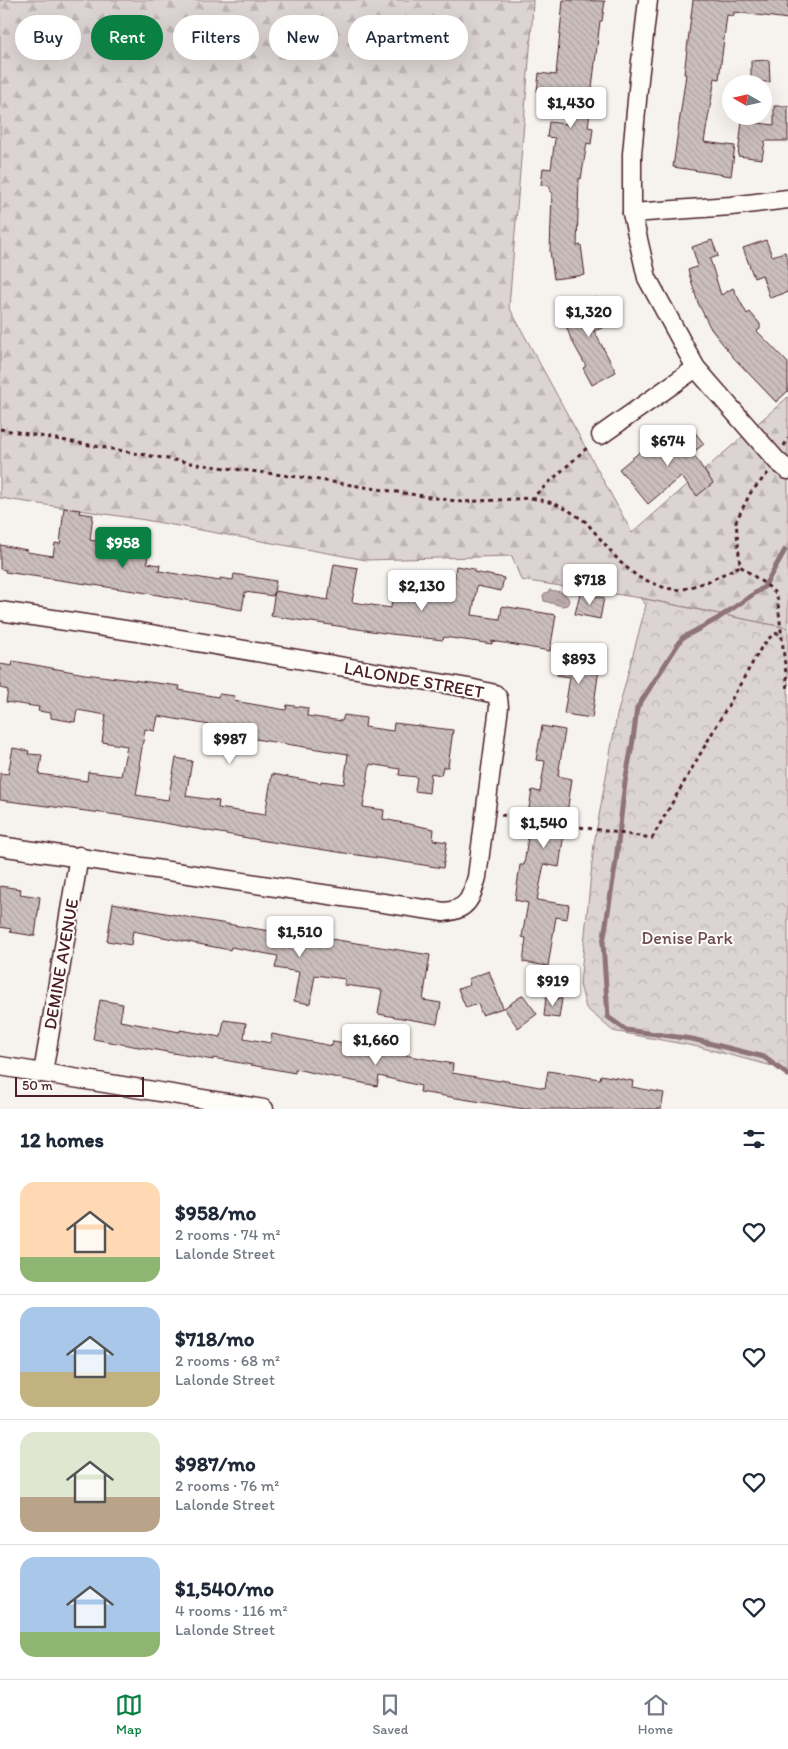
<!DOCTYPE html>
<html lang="en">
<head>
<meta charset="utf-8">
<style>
	:root { --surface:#fff; --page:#f2f2f3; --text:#1f2937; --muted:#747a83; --line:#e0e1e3; --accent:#0b8043 }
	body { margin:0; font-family:Itim,sans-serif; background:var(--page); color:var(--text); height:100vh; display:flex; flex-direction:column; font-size:19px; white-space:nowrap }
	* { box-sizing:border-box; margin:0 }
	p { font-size:16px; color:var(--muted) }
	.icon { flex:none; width:28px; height:28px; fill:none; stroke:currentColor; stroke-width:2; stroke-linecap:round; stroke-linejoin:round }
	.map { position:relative; height:1109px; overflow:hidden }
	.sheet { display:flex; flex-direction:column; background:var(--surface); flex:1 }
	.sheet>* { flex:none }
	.hud { position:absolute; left:15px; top:15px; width:500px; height:45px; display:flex; gap:10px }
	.needle { width:32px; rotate:279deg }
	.buttons { position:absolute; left:722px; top:75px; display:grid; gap:10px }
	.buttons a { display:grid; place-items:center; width:50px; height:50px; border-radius:50%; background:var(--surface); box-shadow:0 5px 20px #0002; font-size:25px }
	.scale { position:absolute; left:15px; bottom:12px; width:129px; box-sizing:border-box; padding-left:5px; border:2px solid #4a1f2b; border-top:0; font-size:14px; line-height:18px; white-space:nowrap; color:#4a1f2b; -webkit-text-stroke:4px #fdfcf7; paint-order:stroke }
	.price { position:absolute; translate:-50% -42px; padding:0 11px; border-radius:5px; background:#fff; color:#222; font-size:16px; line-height:32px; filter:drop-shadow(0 1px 2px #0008) }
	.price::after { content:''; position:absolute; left:50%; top:30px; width:15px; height:11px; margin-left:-8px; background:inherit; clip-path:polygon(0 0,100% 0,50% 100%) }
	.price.current { background:var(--accent); color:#fff }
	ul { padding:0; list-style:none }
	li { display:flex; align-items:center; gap:15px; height:125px; padding:0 20px }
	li+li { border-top:1px solid var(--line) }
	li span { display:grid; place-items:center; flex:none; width:140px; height:100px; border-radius:15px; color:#555 }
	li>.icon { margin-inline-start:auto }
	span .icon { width:60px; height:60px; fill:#fffc; stroke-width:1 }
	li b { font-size:21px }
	h2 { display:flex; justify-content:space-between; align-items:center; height:60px; padding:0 20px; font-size:21px }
	.pill { padding:0 18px; border-radius:22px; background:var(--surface); box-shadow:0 5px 20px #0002; font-size:18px; line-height:45px }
	.pill.current { background:var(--accent); color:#fff }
	.tabs { display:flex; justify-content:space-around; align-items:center; height:70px; border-top:1px solid var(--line); background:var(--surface); font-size:14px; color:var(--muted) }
	.tabs a { display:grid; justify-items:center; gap:2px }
	.tabs .current { color:var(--accent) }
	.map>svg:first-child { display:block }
	.forest { fill:url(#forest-firs); stroke:#937a7e }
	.park { fill:url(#park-crowns); stroke:#937a7e }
	.water { fill:url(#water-ripples); stroke:#8e7378 }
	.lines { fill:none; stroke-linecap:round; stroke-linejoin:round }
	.stream { stroke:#8e7378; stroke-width:5 }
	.building { fill:url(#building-back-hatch); stroke:#4a1f2b; fill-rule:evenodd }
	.minor-casing { stroke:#4a1f2b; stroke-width:21 }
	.path { stroke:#4a1f2b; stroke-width:3; stroke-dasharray:4 4; stroke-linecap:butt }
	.minor { stroke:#fdfcf7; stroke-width:18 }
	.labels { text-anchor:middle; stroke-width:4; stroke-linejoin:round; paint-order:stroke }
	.street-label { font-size:18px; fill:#4a1f2b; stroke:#fdfcf7 }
	.park-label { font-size:18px; fill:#6e4c55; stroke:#fdfcf7 }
</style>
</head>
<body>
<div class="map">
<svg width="788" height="1109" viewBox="0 0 788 1109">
	<defs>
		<pattern id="forest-firs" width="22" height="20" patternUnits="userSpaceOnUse" patternTransform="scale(1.25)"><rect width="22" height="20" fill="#dcd4d2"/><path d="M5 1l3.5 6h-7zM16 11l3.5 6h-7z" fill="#beb6b4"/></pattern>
		<pattern id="park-crowns" width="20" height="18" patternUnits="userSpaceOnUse" patternTransform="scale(1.25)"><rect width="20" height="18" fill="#dcd4d2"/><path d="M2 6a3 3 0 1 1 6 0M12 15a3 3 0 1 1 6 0" fill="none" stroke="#beb6b4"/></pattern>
		<pattern id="water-ripples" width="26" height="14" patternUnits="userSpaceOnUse" patternTransform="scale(1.25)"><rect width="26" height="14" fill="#bbabac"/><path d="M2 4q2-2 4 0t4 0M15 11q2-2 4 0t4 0" fill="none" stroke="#9a8b8c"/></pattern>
		<pattern id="building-back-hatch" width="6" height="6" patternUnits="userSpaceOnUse" patternTransform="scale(1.25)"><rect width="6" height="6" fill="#cbbfbe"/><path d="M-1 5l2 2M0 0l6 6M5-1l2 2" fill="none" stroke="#b0a4a3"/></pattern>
	</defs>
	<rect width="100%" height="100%" fill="#f6f3ef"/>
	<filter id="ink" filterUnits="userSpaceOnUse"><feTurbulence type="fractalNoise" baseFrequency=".02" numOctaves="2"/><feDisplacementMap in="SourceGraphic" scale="10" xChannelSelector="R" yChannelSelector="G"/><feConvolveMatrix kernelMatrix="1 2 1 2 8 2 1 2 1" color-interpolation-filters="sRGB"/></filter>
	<g filter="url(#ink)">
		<!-- forest -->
		<path class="forest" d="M0 0H533L532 24 509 307 632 533 788 397V628L641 598 521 580 512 556 366 560 145 520 0 498Z"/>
		<!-- park -->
		<path class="park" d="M640 598 788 628V1070L699 1047 613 1031 586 1008 580 984 594 844 617 715 646 605Z"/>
		<!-- water -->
		<path class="water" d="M550 590C559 592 567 591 569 601L567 605 562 606 544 601 543 595Z"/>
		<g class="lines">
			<!-- stream -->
			<path class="stream" d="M785 550 764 587 717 619 682 638 637 708 633 740 625 782 616 861 603 943 608 1017 626 1030 692 1039 764 1057 788 1075"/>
		</g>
		<!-- building -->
		<g class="building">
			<path d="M563 0 605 1 602 21H600L592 88 593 89 588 127 593 128 591 144 587 143 581 179 579 178 577 246 581 245 585 275 554 279 550 251 552 192H550V186L541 185 543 168 551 169 555 138 547 137 549 122 567 124 570 95 537 91 539 73 556 75Z"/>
			<path d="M693 0H788V19L734 12V16L727 15 719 79 715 78 704 142 735 146 731 176 673 167 686 74H684Z"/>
			<path d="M769 60 770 82H751V61Z"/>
			<path d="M774 106H788V141H765L762 159 738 156 742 121 774 125Z"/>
			<path d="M712 240 718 256 710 259 721 295 733 288 747 314 750 312 760 324V329L757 331 788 363V391L776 402 733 357 711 329 698 303 688 270 698 266 692 247Z"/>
			<path d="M766 240 772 256 785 252 788 260V292L770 298 762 275 754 278 743 248Z"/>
			<path d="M596 297 607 326 594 331 616 372 592 385 583 368 586 366 571 339 560 310Z"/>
			<path d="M689 425 704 444 692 453 713 483 697 496 681 476 648 504 619 469 646 447 652 455Z"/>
			<path d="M64 508 80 510 79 513 93 515 90 540 113 544 112 549 148 555 147 563 160 565 159 571 220 581V578L233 580 234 574 276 581 273 596 245 592 242 610 141 592 5 572 6 570 0 569V545L27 550V552L53 556 55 543 60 544Z"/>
			<path d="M334 564 358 568 352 602 391 608 393 590 405 591V587L452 593 456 566 474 569V572L504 578 501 591 477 586 472 615 500 619 502 606 556 615 550 651 492 641V644L444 637 443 640 391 634 271 616 275 591 328 600Z"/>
			<path d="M580 593 604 598 600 619 575 614Z"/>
			<path d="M560 654 591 658 589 668 599 669 592 718 564 714 570 677 557 675Z"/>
			<path d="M13 661 85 674 180 686 179 690 218 697 219 694 235 696 234 701 286 710 287 705 308 708 307 716 342 721 344 715 366 718 365 727 393 731 394 723 453 730 448 767H443L441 775 431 773 429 793 415 791 417 777 399 775 400 769 370 764 363 807 384 810 383 819 434 829 433 840 447 842 443 868 259 840 125 816 0 800V773L8 774 13 748 29 751 28 754 42 755 39 774 87 781 88 772 121 776 127 746 102 742 106 715 77 710 75 722 51 718V713L38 711 39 707 6 702 8 690 0 688V664L12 666ZM158 716 250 732 249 738 348 754 344 784 321 781V783L272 774 265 815 218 808 219 801 186 796 192 761 176 758 168 800 136 795 141 766H139L145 729 155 731Z"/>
			<path d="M542 726 565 730 558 776 572 779 559 867 544 864 537 900 569 905 567 919 556 917 548 966 523 962 526 938 522 937 528 903 515 900 520 865H524L532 809 529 808 532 790 540 792 545 761 536 760Z"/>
			<path d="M0 886 21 889 20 894 40 897 35 936 10 932 11 929 0 927Z"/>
			<path d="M113 903 197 919 282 933V931L430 955 423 1000 441 1003 437 1024 378 1014 382 990 344 985 345 979 315 975 310 1004 294 1001 299 972 275 968 278 956 231 947 230 950 193 943 133 931 131 945 107 941Z"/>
			<path d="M489 971 503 1008 482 1015 478 1004 466 1008 458 989 470 985 468 979Z"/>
			<path d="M523 995 537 1014 518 1028 504 1008Z"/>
			<path d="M546 997 562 999 559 1018 544 1016Z"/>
			<path d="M100 1000 123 1004 120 1021 180 1032V1030L221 1037 224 1020 246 1023 244 1038 270 1043 272 1034 332 1046 333 1041 363 1046 365 1039 400 1047 399 1054 453 1064 452 1073 500 1081 501 1080 545 1088 548 1071 600 1079 601 1075 633 1081 632 1087 664 1093 661 1109H524L420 1092 421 1086 379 1076 377 1086 295 1069V1073L213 1058V1060L93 1039Z"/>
		</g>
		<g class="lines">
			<defs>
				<g id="minor">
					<path d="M648 0 639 79 632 154V213L647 278 696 368 777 461 788 470"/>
					<path d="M632 213 731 206 788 199"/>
					<path d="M601 435 696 368"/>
					<path d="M0 611 138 632 469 688 495 694 498 698 499 707 477 877C471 898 468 910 444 912L0 846"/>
					<path d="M0 1066 264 1109"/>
					<path d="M43 1073 79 856"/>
				</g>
			</defs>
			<!-- minor casing -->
			<use href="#minor" class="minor-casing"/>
			<!-- path -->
			<g class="path">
				<path d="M0 429 196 464 306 478 462 502 532 498 589 446"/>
				<path d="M784 446 788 438"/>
				<path d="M768 473 751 492 736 521 740 566 769 587 777 595 788 691"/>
				<path d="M532 498 553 503 568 510 586 522 620 562 638 577 665 588 681 590 709 581 740 566"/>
				<path d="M501 815 652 838 761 648 772 635 781 632"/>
			</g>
			<!-- minor -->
			<use href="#minor" class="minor"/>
		</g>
	</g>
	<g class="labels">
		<!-- street labels -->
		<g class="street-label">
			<text transform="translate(414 680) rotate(10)" y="6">LALONDE STREET</text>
			<text transform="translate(61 964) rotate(-80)" y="6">DEMINE AVENUE</text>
		</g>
		<!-- park labels -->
		<g class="park-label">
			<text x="687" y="944">Denise Park</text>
		</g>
	</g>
</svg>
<div class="buttons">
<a><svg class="needle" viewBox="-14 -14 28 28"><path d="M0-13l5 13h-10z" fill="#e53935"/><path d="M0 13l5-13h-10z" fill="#747a83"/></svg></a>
</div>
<div class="scale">50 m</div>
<b class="price" style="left:571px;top:129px">$1,430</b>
<b class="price" style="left:589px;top:338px">$1,320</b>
<b class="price" style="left:668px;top:467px">$674</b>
<b class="price current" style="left:123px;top:569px">$958</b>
<b class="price" style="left:590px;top:606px">$718</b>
<b class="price" style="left:422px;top:612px">$2,130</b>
<b class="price" style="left:579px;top:685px">$893</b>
<b class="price" style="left:230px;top:765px">$987</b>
<b class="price" style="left:544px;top:849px">$1,540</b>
<b class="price" style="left:300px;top:958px">$1,510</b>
<b class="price" style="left:553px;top:1007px">$919</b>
<b class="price" style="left:376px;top:1066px">$1,660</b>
<div class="hud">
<a class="pill">Buy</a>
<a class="pill current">Rent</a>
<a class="pill">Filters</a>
<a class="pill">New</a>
<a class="pill">Apartment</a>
</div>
</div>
<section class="sheet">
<h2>12 homes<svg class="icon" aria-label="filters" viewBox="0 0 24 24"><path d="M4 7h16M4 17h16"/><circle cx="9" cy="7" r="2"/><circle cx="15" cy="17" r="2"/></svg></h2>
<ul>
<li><span style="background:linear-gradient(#ffd9b3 75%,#8fb573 0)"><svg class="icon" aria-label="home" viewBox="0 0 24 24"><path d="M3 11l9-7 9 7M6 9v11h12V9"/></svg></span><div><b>$958/mo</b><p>2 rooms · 74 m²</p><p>Lalonde Street</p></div><svg class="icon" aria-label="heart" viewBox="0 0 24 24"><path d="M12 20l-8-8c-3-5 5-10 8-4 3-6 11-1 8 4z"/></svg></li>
<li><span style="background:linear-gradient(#a9c7e8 65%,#c2b280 0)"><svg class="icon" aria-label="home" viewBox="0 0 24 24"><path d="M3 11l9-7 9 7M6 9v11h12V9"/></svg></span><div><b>$718/mo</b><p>2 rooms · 68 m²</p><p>Lalonde Street</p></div><svg class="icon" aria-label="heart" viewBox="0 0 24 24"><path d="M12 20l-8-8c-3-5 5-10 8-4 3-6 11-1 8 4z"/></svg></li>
<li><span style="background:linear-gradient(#dfe7d0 65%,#b9a48a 0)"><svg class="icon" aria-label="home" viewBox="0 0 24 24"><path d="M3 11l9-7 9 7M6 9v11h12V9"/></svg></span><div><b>$987/mo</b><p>2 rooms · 76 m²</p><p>Lalonde Street</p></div><svg class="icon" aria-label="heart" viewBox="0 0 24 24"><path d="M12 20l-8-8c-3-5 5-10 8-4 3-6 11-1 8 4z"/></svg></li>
<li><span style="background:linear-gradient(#a9c7e8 75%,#8fb573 0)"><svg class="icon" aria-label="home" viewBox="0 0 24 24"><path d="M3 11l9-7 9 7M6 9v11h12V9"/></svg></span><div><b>$1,540/mo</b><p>4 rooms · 116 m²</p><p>Lalonde Street</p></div><svg class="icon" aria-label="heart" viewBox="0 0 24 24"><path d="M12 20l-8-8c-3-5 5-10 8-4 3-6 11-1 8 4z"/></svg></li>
</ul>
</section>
<nav class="tabs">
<a class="current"><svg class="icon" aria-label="map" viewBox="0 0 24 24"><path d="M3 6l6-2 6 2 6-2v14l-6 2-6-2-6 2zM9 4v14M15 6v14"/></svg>Map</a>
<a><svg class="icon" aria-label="saved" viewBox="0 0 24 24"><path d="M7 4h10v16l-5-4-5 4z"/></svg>Saved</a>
<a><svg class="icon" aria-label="home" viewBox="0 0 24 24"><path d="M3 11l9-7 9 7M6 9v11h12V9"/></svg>Home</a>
</nav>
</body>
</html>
